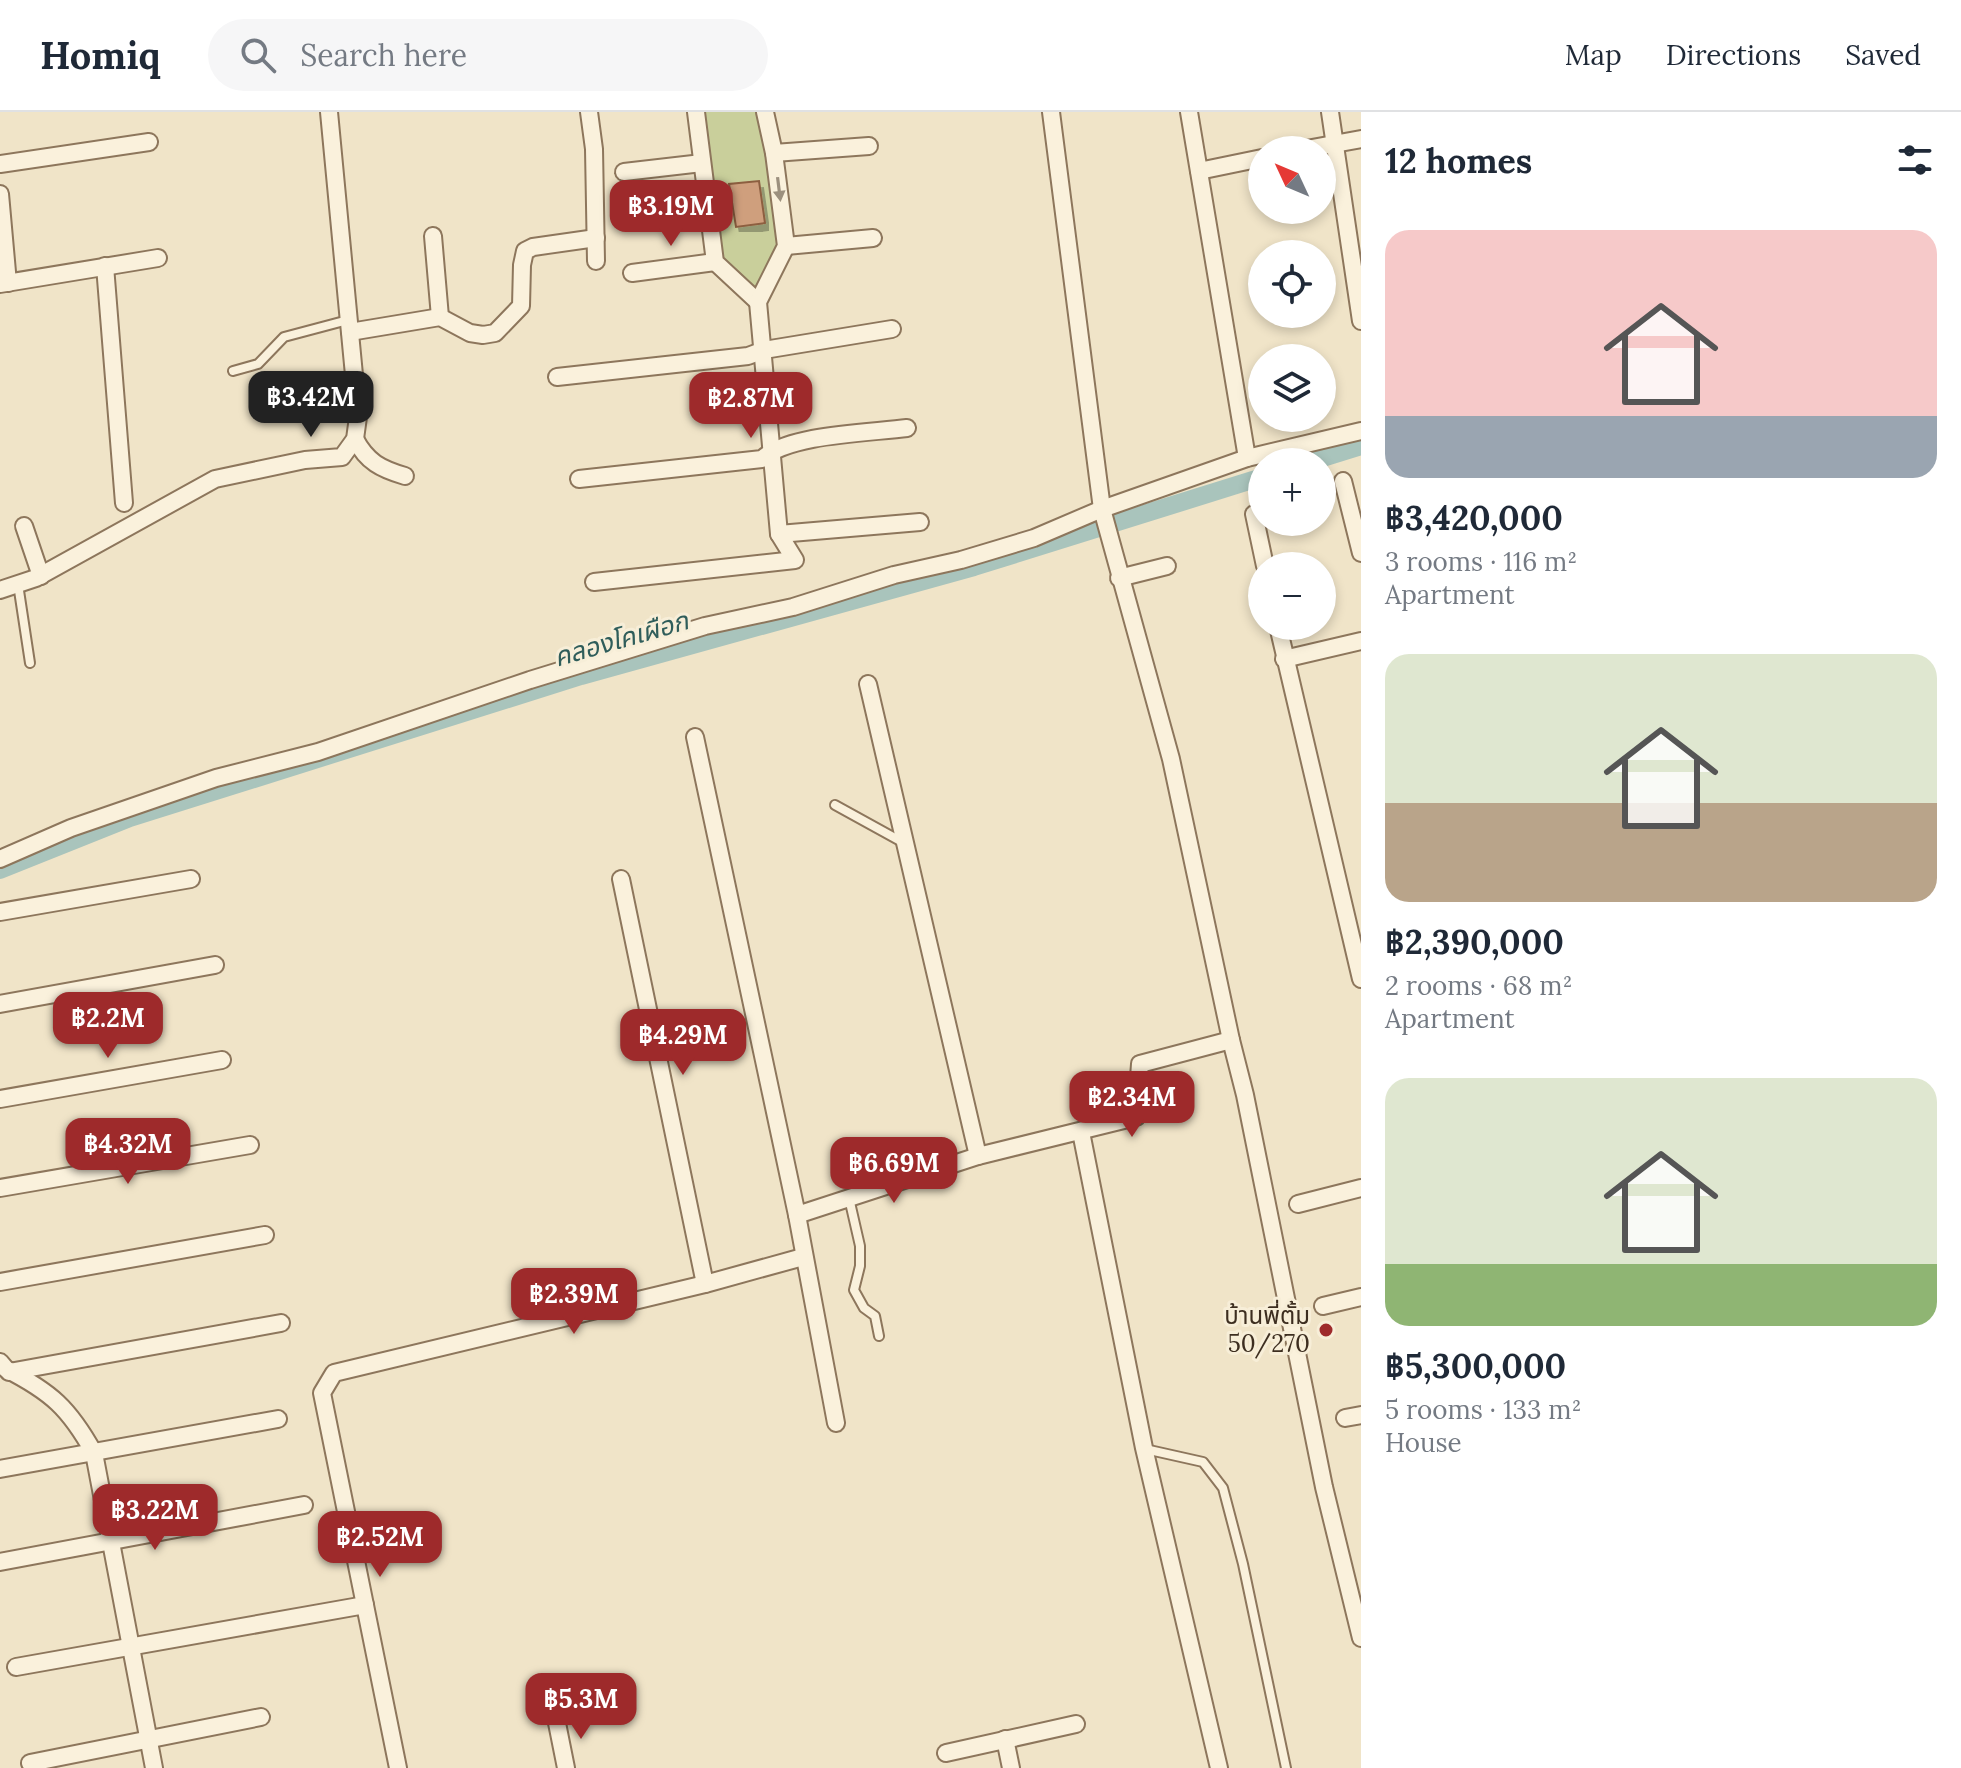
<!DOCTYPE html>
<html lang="en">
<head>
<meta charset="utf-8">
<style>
	:root { --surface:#fff; --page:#f6f6f7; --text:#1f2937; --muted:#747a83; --line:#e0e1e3; --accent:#9e2a2b }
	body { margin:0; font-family:Lora,"Noto Sans Thai",serif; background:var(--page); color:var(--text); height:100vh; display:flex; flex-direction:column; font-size:30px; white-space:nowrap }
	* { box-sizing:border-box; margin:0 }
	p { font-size:26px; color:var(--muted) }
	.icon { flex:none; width:44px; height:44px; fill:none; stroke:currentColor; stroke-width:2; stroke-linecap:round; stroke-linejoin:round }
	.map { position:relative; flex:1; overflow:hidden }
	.side { display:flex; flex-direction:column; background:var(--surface); width:600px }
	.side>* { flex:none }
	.needle { width:52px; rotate:314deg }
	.tools { position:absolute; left:1248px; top:24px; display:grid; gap:16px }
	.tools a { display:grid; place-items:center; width:88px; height:88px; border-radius:50%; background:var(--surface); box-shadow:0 4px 12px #0003; font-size:40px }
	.price { position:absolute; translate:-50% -68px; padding:0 18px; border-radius:16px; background:var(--accent); color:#fff; font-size:26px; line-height:52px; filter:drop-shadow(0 2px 4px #0008) }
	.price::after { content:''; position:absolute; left:50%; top:48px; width:24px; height:18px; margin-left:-12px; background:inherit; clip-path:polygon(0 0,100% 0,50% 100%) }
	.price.current { background:#222; color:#fff }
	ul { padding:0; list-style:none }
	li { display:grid; align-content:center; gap:16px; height:424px; padding:0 24px }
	li span { display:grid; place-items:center; height:248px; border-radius:24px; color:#555 }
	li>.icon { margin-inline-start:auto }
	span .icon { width:144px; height:144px; fill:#fffc; stroke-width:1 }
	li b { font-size:34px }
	h2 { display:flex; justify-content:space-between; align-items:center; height:96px; padding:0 24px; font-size:34px }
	header { display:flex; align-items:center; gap:48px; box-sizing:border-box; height:112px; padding:0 40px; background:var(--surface); border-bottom:2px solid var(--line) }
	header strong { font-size:38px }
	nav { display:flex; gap:44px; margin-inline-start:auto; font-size:28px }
	.search { width:560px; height:72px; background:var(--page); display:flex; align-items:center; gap:20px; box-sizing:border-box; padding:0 28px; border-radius:44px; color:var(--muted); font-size:30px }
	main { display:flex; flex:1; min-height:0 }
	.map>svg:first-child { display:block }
	.green { fill:#c9cf9b }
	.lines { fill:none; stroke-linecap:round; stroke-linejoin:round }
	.canal { stroke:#a9c4bc; stroke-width:18 }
	.building { fill:#cf9f7d; stroke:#8d5f41; stroke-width:2; filter:url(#shadow) }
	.lane-casing { stroke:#8d765c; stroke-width:12 }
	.street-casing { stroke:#8d765c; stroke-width:20 }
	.lane { stroke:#faf1dc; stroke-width:8 }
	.street { stroke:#faf1dc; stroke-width:16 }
	.oneway { fill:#9c907e }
	.poi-dot { fill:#9e2a2b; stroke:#f7eed8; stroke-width:3 }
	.labels { text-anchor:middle; stroke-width:6; stroke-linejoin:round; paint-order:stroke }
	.poi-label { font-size:24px; fill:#3d2e20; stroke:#f7eed8; text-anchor:end }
	.water-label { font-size:26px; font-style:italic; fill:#2f5d5a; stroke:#f7eed8 }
</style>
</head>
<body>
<header>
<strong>Homiq</strong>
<div class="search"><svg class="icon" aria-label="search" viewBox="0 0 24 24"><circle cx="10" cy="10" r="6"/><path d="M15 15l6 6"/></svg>Search here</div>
<nav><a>Map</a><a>Directions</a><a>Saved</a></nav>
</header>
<main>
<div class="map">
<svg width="1361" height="1656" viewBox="0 0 1361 1656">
	<defs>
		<filter id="shadow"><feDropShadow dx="4" dy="7" stdDeviation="0" flood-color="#0004"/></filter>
	</defs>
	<rect width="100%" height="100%" fill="#f0e4c8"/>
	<!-- green -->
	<path class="green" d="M696 0H765L786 134 758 190 715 150Z"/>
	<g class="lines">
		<!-- canal -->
		<g class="canal">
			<path d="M1310 350 1361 334"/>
			<path d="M0 758 130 706 581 564 974 455 1262 365"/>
		</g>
	</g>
	<!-- building -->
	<path class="building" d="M759 69 765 111 736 115 729 72Z"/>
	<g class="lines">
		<defs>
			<g id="lane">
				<path d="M233 259 258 252 284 225 348 208"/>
				<path d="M18 472 30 551"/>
				<path d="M835 693 904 731"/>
				<path d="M849 1086 860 1134V1154L854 1178 864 1196 875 1204 879 1224"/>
				<path d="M1145 1337 1203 1350 1223 1376 1243 1452 1286 1656"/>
			</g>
			<g id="street">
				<path d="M589 0 594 37 596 149"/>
				<path d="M696 0 715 150 758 190"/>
				<path d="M1051 0 1102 397 1171 647 1231 928 1245 983 1324 1375 1361 1526"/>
				<path d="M1189 0 1247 346"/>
				<path d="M1330 0 1361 209"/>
				<path d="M1301 38 1361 27"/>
				<path d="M774 41 869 34"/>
				<path d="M0 52 149 30"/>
				<path d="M1199 59 1262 46"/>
				<path d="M624 60 702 51"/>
				<path d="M0 82 8 171"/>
				<path d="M433 124 440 205"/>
				<path d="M786 134 873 126"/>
				<path d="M105 154 124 391"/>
				<path d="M632 161 715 150"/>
				<path d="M0 172 158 146"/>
				<path d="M350 220 440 205 470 221 483 223 495 221 521 194 522 153 525 139 533 135 596 126"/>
				<path d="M557 265 748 244 764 238 892 217"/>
				<path d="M355 327C367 350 381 357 405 364"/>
				<path d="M579 367 762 347C789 322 869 321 907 316"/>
				<path d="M1343 369 1361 441"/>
				<path d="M1254 402 1265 454"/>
				<path d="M24 414 41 464"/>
				<path d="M779 422 920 410"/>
				<path d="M1119 466 1167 454"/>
				<path d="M594 470 795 448 779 422 758 190 786 134 774 41 765 0"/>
				<path d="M0 478 36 466 215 367 305 348 342 345 355 327 358 305 329 0"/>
				<path d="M1278 514 1361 867"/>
				<path d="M1284 547 1361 529"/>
				<path d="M868 572 978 1044"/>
				<path d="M695 625 797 1103 836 1311"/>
				<path d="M0 747 71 716 216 666 318 640 530 568 705 514 793 495 894 463 961 448 1034 426 1102 397 1247 346 1361 319"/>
				<path d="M621 767 705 1172"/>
				<path d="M0 800 191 767"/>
				<path d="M0 892 215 853"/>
				<path d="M0 987 222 948"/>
				<path d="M1081 1020 1144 1336 1219 1656"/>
				<path d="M0 1076 250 1033"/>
				<path d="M1298 1092 1361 1076"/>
				<path d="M797 1103 978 1044 1136 1005 1140 952 1231 928"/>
				<path d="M0 1170 265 1123"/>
				<path d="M1323 1194 1361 1185"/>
				<path d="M0 1250 6 1257C51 1280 69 1296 94 1341L154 1656"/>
				<path d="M9 1260 281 1211"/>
				<path d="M1345 1306 1361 1303"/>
				<path d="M0 1357 278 1307"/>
				<path d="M0 1450 304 1393"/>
				<path d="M16 1555 365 1493"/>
				<path d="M557 1611 566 1656"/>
				<path d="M1005 1627 1011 1656"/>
				<path d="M946 1641 1076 1612"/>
				<path d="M30 1651 261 1605"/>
				<path d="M398 1656 322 1281 334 1261 705 1172 803 1145"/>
			</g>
		</defs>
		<!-- lane casing -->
		<use href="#lane" class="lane-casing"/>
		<!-- street casing -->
		<use href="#street" class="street-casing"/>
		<!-- lane -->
		<use href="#lane" class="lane"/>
		<!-- street -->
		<use href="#street" class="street"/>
	</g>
	<!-- one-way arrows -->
	<defs><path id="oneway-solid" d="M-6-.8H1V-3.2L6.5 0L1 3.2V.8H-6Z" transform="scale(2)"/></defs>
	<use class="oneway" href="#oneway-solid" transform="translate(779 77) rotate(83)"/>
	<!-- markers -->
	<circle class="poi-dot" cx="1326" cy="1218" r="8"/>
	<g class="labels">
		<!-- poi labels -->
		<g class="poi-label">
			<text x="1310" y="1212">บ้านพี่ตั้ม<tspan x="1310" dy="28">50/270</tspan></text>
		</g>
		<!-- water labels -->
		<g class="water-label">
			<text transform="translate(621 527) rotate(-16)" y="9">คลองโคเผือก</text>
		</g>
	</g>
</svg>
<div class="tools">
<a><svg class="needle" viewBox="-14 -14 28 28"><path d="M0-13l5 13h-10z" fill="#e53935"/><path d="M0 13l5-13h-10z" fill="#747a83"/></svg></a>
<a><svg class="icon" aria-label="locate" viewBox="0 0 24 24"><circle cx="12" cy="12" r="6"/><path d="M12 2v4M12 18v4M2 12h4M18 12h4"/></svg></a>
<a><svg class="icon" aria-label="layers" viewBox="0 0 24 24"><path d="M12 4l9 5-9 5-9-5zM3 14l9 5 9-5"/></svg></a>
<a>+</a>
<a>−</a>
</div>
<b class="price" style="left:671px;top:136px">฿3.19M</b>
<b class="price current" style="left:311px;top:327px">฿3.42M</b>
<b class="price" style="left:751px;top:328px">฿2.87M</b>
<b class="price" style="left:108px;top:948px">฿2.2M</b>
<b class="price" style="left:683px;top:965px">฿4.29M</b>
<b class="price" style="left:1132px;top:1027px">฿2.34M</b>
<b class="price" style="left:128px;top:1074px">฿4.32M</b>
<b class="price" style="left:894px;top:1093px">฿6.69M</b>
<b class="price" style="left:574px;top:1224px">฿2.39M</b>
<b class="price" style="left:155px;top:1440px">฿3.22M</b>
<b class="price" style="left:380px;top:1467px">฿2.52M</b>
<b class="price" style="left:581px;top:1629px">฿5.3M</b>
</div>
<section class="side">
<h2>12 homes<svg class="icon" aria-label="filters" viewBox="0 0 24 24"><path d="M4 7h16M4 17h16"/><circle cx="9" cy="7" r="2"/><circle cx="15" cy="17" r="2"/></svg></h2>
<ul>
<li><span style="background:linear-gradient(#f6c9c9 75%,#9aa5b1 0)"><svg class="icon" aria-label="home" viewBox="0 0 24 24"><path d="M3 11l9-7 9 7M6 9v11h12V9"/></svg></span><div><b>฿3,420,000</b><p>3 rooms · 116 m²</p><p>Apartment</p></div></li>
<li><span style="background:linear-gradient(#dfe7d0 60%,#b9a48a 0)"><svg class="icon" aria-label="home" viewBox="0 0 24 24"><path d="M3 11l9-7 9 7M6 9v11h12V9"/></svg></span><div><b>฿2,390,000</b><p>2 rooms · 68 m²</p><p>Apartment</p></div></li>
<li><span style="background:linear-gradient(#dfe7d0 75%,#8fb573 0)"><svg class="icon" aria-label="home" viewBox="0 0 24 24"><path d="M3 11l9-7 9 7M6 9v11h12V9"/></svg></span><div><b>฿5,300,000</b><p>5 rooms · 133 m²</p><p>House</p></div></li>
</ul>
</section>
</main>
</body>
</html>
